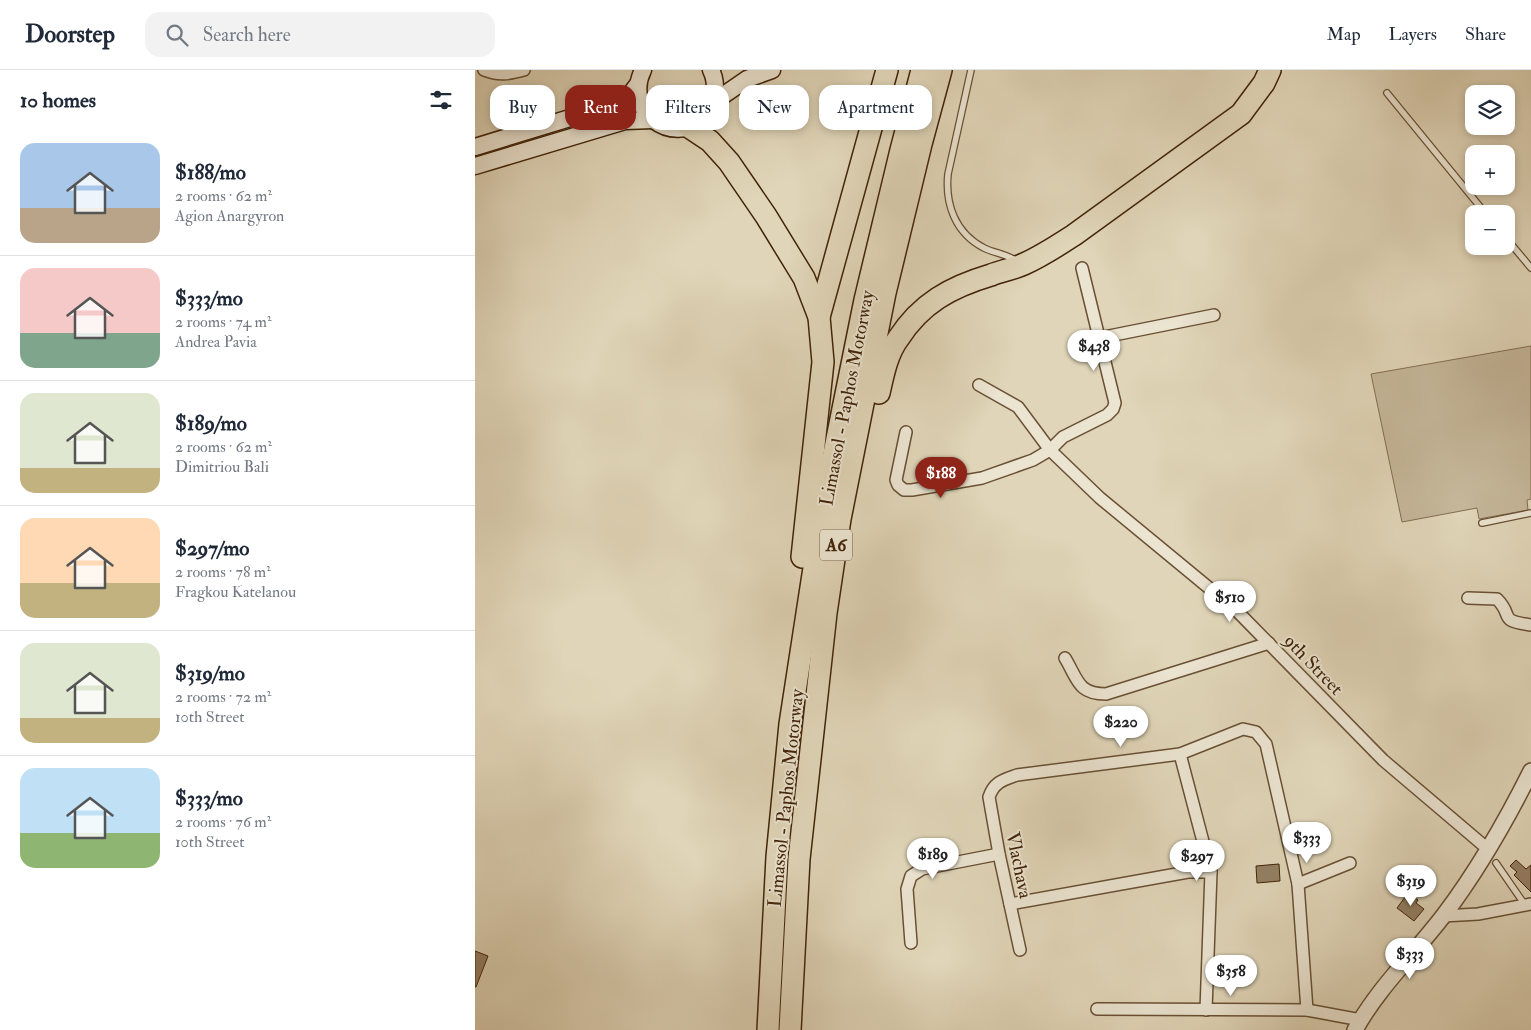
<!DOCTYPE html>
<html lang="en">
<head>
<meta charset="utf-8">
<style>
	:root { --surface:#fff; --page:#f2f2f3; --text:#1f2937; --muted:#747a83; --line:#e0e1e3; --accent:#8f2418 }
	body { margin:0; font-family:"IM FELL Double Pica",serif; background:var(--page); color:var(--text); height:100vh; display:flex; flex-direction:column; font-size:19px; white-space:nowrap }
	* { box-sizing:border-box; margin:0 }
	p { font-size:16px; color:var(--muted) }
	.icon { flex:none; width:28px; height:28px; fill:none; stroke:currentColor; stroke-width:2; stroke-linecap:round; stroke-linejoin:round }
	.map { position:relative; flex:1; overflow:hidden }
	.drawer { display:flex; flex-direction:column; background:var(--surface); width:475px }
	.drawer>* { flex:none }
	.hud { position:absolute; left:15px; top:15px; width:475px; height:45px; display:flex; gap:10px }
	.controls { position:absolute; left:990px; top:15px; display:grid; gap:10px }
	.controls a { display:grid; place-items:center; width:50px; height:50px; border-radius:10px; background:var(--surface); box-shadow:0 2px 8px #0003; font-size:25px }
	.price { position:absolute; translate:-50% -42px; padding:0 11px; border-radius:18px; background:#fff; color:#222; font-size:16px; line-height:32px; filter:drop-shadow(0 1px 2px #0008) }
	.price::after { content:''; position:absolute; left:50%; top:30px; width:15px; height:11px; margin-left:-8px; background:inherit; clip-path:polygon(0 0,100% 0,50% 100%) }
	.price.on { background:var(--accent); color:#fff }
	ul { padding:0; list-style:none }
	li { display:flex; align-items:center; gap:15px; height:125px; padding:0 20px }
	li+li { border-top:1px solid var(--line) }
	li span { display:grid; place-items:center; flex:none; width:140px; height:100px; border-radius:15px; color:#555 }
	li>.icon { margin-inline-start:auto }
	span .icon { width:60px; height:60px; fill:#fffc; stroke-width:1 }
	li b { font-size:21px }
	h2 { display:flex; justify-content:space-between; align-items:center; height:60px; padding:0 20px; font-size:21px }
	.pill { padding:0 18px; border-radius:15px; background:var(--surface); box-shadow:0 2px 8px #0003; font-size:18px; line-height:45px }
	.pill.on { background:var(--accent); color:#fff }
	header { display:flex; align-items:center; gap:30px; box-sizing:border-box; height:70px; padding:0 25px; background:var(--surface); border-bottom:1px solid var(--line) }
	header strong { font-size:24px }
	nav { display:flex; gap:28px; margin-inline-start:auto; font-size:18px }
	.search { width:350px; height:45px; background:var(--page); display:flex; align-items:center; gap:12px; box-sizing:border-box; padding:0 18px; border-radius:15px; color:var(--muted); font-size:19px }
	main { display:flex; flex:1; min-height:0 }
	.map>svg:first-child { display:block }
	.green { fill:#c5b79a; stroke:#836d51 }
	.building { fill:#948064; stroke:#412308 }
	.lines { fill:none; stroke-linecap:round; stroke-linejoin:round }
	.service-casing { stroke:#695034; stroke-width:8 }
	.minor-casing { stroke:#695034; stroke-width:14 }
	.tertiary-casing { stroke:#695034; stroke-width:18 }
	.secondary-casing { stroke:#412308; stroke-width:19 }
	.motorway-casing { stroke:#412308; stroke-width:24 }
	.service { stroke:#ebe4d1; stroke-width:5.5 }
	.minor { stroke:#ebe4d1; stroke-width:11 }
	.tertiary { stroke:#ebe4d1; stroke-width:15 }
	.secondary { stroke:#ebe4d1; stroke-width:16 }
	.motorway { stroke:#e0d5b8; stroke-width:21 }
	.labels { text-anchor:middle; stroke-width:4; stroke-linejoin:round; paint-order:stroke }
	.shield { fill:#ebe4d1; stroke:#745d44; stroke-width:1 }
	.shield-label { font-size:18px; font-weight:bold; fill:#412308 }
	.street-label { font-size:19px; fill:#412308; stroke:#ebe4d1 }
</style>
</head>
<body>
<header>
<strong>Doorstep</strong>
<div class="search"><svg class="icon" aria-label="search" viewBox="0 0 24 24"><circle cx="10" cy="10" r="6"/><path d="M15 15l6 6"/></svg>Search here</div>
<nav><a>Map</a><a>Layers</a><a>Share</a></nav>
</header>
<main>
<section class="drawer">
<h2>10 homes<svg class="icon" aria-label="filters" viewBox="0 0 24 24"><path d="M4 7h16M4 17h16"/><circle cx="9" cy="7" r="2"/><circle cx="15" cy="17" r="2"/></svg></h2>
<ul>
<li><span style="background:linear-gradient(#a9c7e8 65%,#b9a48a 0)"><svg class="icon" aria-label="home" viewBox="0 0 24 24"><path d="M3 11l9-7 9 7M6 9v11h12V9"/></svg></span><div><b>$188/mo</b><p>2 rooms · 62 m²</p><p>Agion Anargyron</p></div></li>
<li><span style="background:linear-gradient(#f6c9c9 65%,#7fa58c 0)"><svg class="icon" aria-label="home" viewBox="0 0 24 24"><path d="M3 11l9-7 9 7M6 9v11h12V9"/></svg></span><div><b>$333/mo</b><p>2 rooms · 74 m²</p><p>Andrea Pavia</p></div></li>
<li><span style="background:linear-gradient(#dfe7d0 75%,#c2b280 0)"><svg class="icon" aria-label="home" viewBox="0 0 24 24"><path d="M3 11l9-7 9 7M6 9v11h12V9"/></svg></span><div><b>$189/mo</b><p>2 rooms · 62 m²</p><p>Dimitriou Bali</p></div></li>
<li><span style="background:linear-gradient(#ffd9b3 65%,#c2b280 0)"><svg class="icon" aria-label="home" viewBox="0 0 24 24"><path d="M3 11l9-7 9 7M6 9v11h12V9"/></svg></span><div><b>$297/mo</b><p>2 rooms · 78 m²</p><p>Fragkou Katelanou</p></div></li>
<li><span style="background:linear-gradient(#dfe7d0 75%,#c2b280 0)"><svg class="icon" aria-label="home" viewBox="0 0 24 24"><path d="M3 11l9-7 9 7M6 9v11h12V9"/></svg></span><div><b>$319/mo</b><p>2 rooms · 72 m²</p><p>10th Street</p></div></li>
<li><span style="background:linear-gradient(#bfe0f5 65%,#8fb573 0)"><svg class="icon" aria-label="home" viewBox="0 0 24 24"><path d="M3 11l9-7 9 7M6 9v11h12V9"/></svg></span><div><b>$333/mo</b><p>2 rooms · 76 m²</p><p>10th Street</p></div></li>
</ul>
</section>
<div class="map">
<svg width="1056" height="960" viewBox="0 0 1056 960">
	<rect width="100%" height="100%" fill="#e0d5b8"/>
	<filter id="stains"><feTurbulence type="fractalNoise" baseFrequency=".004" numOctaves="4"/><feColorMatrix values="0 0 0 0 .2 0 0 0 0 .09 0 0 0 0 .02 0 0 0 .5 -.17"/></filter>
	<radialGradient id="worn" r=".72"><stop offset=".6" stop-color="#630" stop-opacity="0"/><stop offset="1" stop-color="#630" stop-opacity=".3"/></radialGradient>
	<!-- green -->
	<path class="green" d="M1056 276V429L1052 430 1053 440 1004 449 1002 438 927 452 896 304Z"/>
	<!-- building -->
	<g class="building">
		<path d="M1041 790 1051 799 1056 795V822L1039 805 1042 802 1035 796Z"/>
		<path d="M804 794 805 811 782 813 781 796Z"/>
		<path d="M933 823 943 830 941 833 949 839 939 851 922 838Z"/>
		<path d="M0 881 13 886 1 917H0Z"/>
	</g>
	<g class="lines">
		<defs>
			<g id="service">
				<path d="M496 0 473 104C470 134 480 163 509 178 519 183 531 184 542 191"/>
				<path d="M912 23 1011 144"/>
				<path d="M1031 168 1056 198"/>
				<path d="M1007 453 1056 443"/>
				<path d="M1021 793 1050 835"/>
			</g>
			<g id="minor">
				<path d="M9 0C24 6 34 4 49 0"/>
				<path d="M624 268 739 245"/>
				<path d="M504 315 543 337 575 380 625 428 762 541 908 690 1014 780"/>
				<path d="M431 362 421 410 423 415 429 420H437L507 408 558 390 575 380 588 367 632 345 638 339 640 333 607 198"/>
				<path d="M993 528 1022 529C1040 547 1021 550 1056 555"/>
				<path d="M590 588C603 610 603 624 631 624L794 573"/>
				<path d="M705 684 736 802 731 940"/>
				<path d="M823 814 875 793"/>
				<path d="M535 834 713 802H736"/>
				<path d="M968 846 1003 844 1056 834"/>
				<path d="M436 873 432 819 436 806 447 799 524 784"/>
				<path d="M545 880 524 784 514 727C519 712 528 710 542 705L705 684 768 659 781 662 791 674 823 814 832 940"/>
				<path d="M622 939 832 940 886 950"/>
			</g>
			<path id="tertiary" d="M880 960C903 918 940 883 969 845 1003 800 1031 751 1056 701"/>
			<g id="secondary">
				<path d="M168 0C148 40 197 79 230 47 237 40 240 32 240 22 240 14 240 8 236 0"/>
				<path d="M240 31 272 9 297 0"/>
				<path d="M0 77 144 33 154 26 163 14"/>
				<path d="M0 96 150 51 178 50"/>
			</g>
			<g id="motorway">
				<path d="M214 57 235 71 254 92 291 146 329 208 344 247 348 292 327 487"/>
				<path d="M344 247 412 0"/>
				<path d="M404 323C408 305 412 284 423 269 446 233 476 217 516 205 526 201 538 199 549 194 567 186 582 176 599 165L766 44 789 13 795 0"/>
				<path d="M293 960 302 787 315 654 349 433 390 230 426 80 447 0"/>
				<path d="M315 960 324 789 351 543 365 449 410 223 446 74 466 0"/>
			</g>
		</defs>
		<!-- service casing -->
		<use href="#service" class="service-casing"/>
		<!-- minor casing -->
		<use href="#minor" class="minor-casing"/>
		<!-- tertiary casing -->
		<use href="#tertiary" class="tertiary-casing"/>
		<!-- secondary casing -->
		<use href="#secondary" class="secondary-casing"/>
		<!-- motorway casing -->
		<use href="#motorway" class="motorway-casing"/>
		<!-- service -->
		<use href="#service" class="service"/>
		<!-- minor -->
		<use href="#minor" class="minor"/>
		<!-- tertiary -->
		<use href="#tertiary" class="tertiary"/>
		<!-- secondary -->
		<use href="#secondary" class="secondary"/>
		<!-- motorway -->
		<use href="#motorway" class="motorway"/>
	</g>
	<g class="labels">
		<!-- shield labels -->
		<rect class="shield" x="345" y="459.5" width="32" height="31" rx="4"/>
		<g class="shield-label">
			<text x="361" y="481">A6</text>
		</g>
		<!-- street labels -->
		<g class="street-label">
			<text transform="translate(371 328) rotate(-79)" y="7">Limassol - Paphos Motorway</text>
			<text transform="translate(839 594) rotate(46)" y="7">9th Street</text>
			<text transform="translate(310 728) rotate(-84)" y="7">Limassol - Paphos Motorway</text>
			<text transform="translate(545 795) rotate(78)" y="7">Vlachava</text>
		</g>
	</g>
	<rect width="100%" height="100%" filter="url(#stains)"/>
	<rect width="100%" height="100%" fill="url(#worn)"/>
</svg>
<div class="controls">
<a><svg class="icon" aria-label="layers" viewBox="0 0 24 24"><path d="M12 4l9 5-9 5-9-5zM3 14l9 5 9-5"/></svg></a>
<a>+</a>
<a>−</a>
</div>
<b class="price" style="left:619px;top:302px">$438</b>
<b class="price on" style="left:466px;top:429px">$188</b>
<b class="price" style="left:755px;top:553px">$510</b>
<b class="price" style="left:646px;top:678px">$220</b>
<b class="price" style="left:832px;top:794px">$333</b>
<b class="price" style="left:458px;top:810px">$189</b>
<b class="price" style="left:722px;top:812px">$297</b>
<b class="price" style="left:936px;top:837px">$319</b>
<b class="price" style="left:935px;top:910px">$333</b>
<b class="price" style="left:756px;top:927px">$358</b>
<div class="hud">
<a class="pill">Buy</a>
<a class="pill on">Rent</a>
<a class="pill">Filters</a>
<a class="pill">New</a>
<a class="pill">Apartment</a>
</div>
</div>
</main>
</body>
</html>
